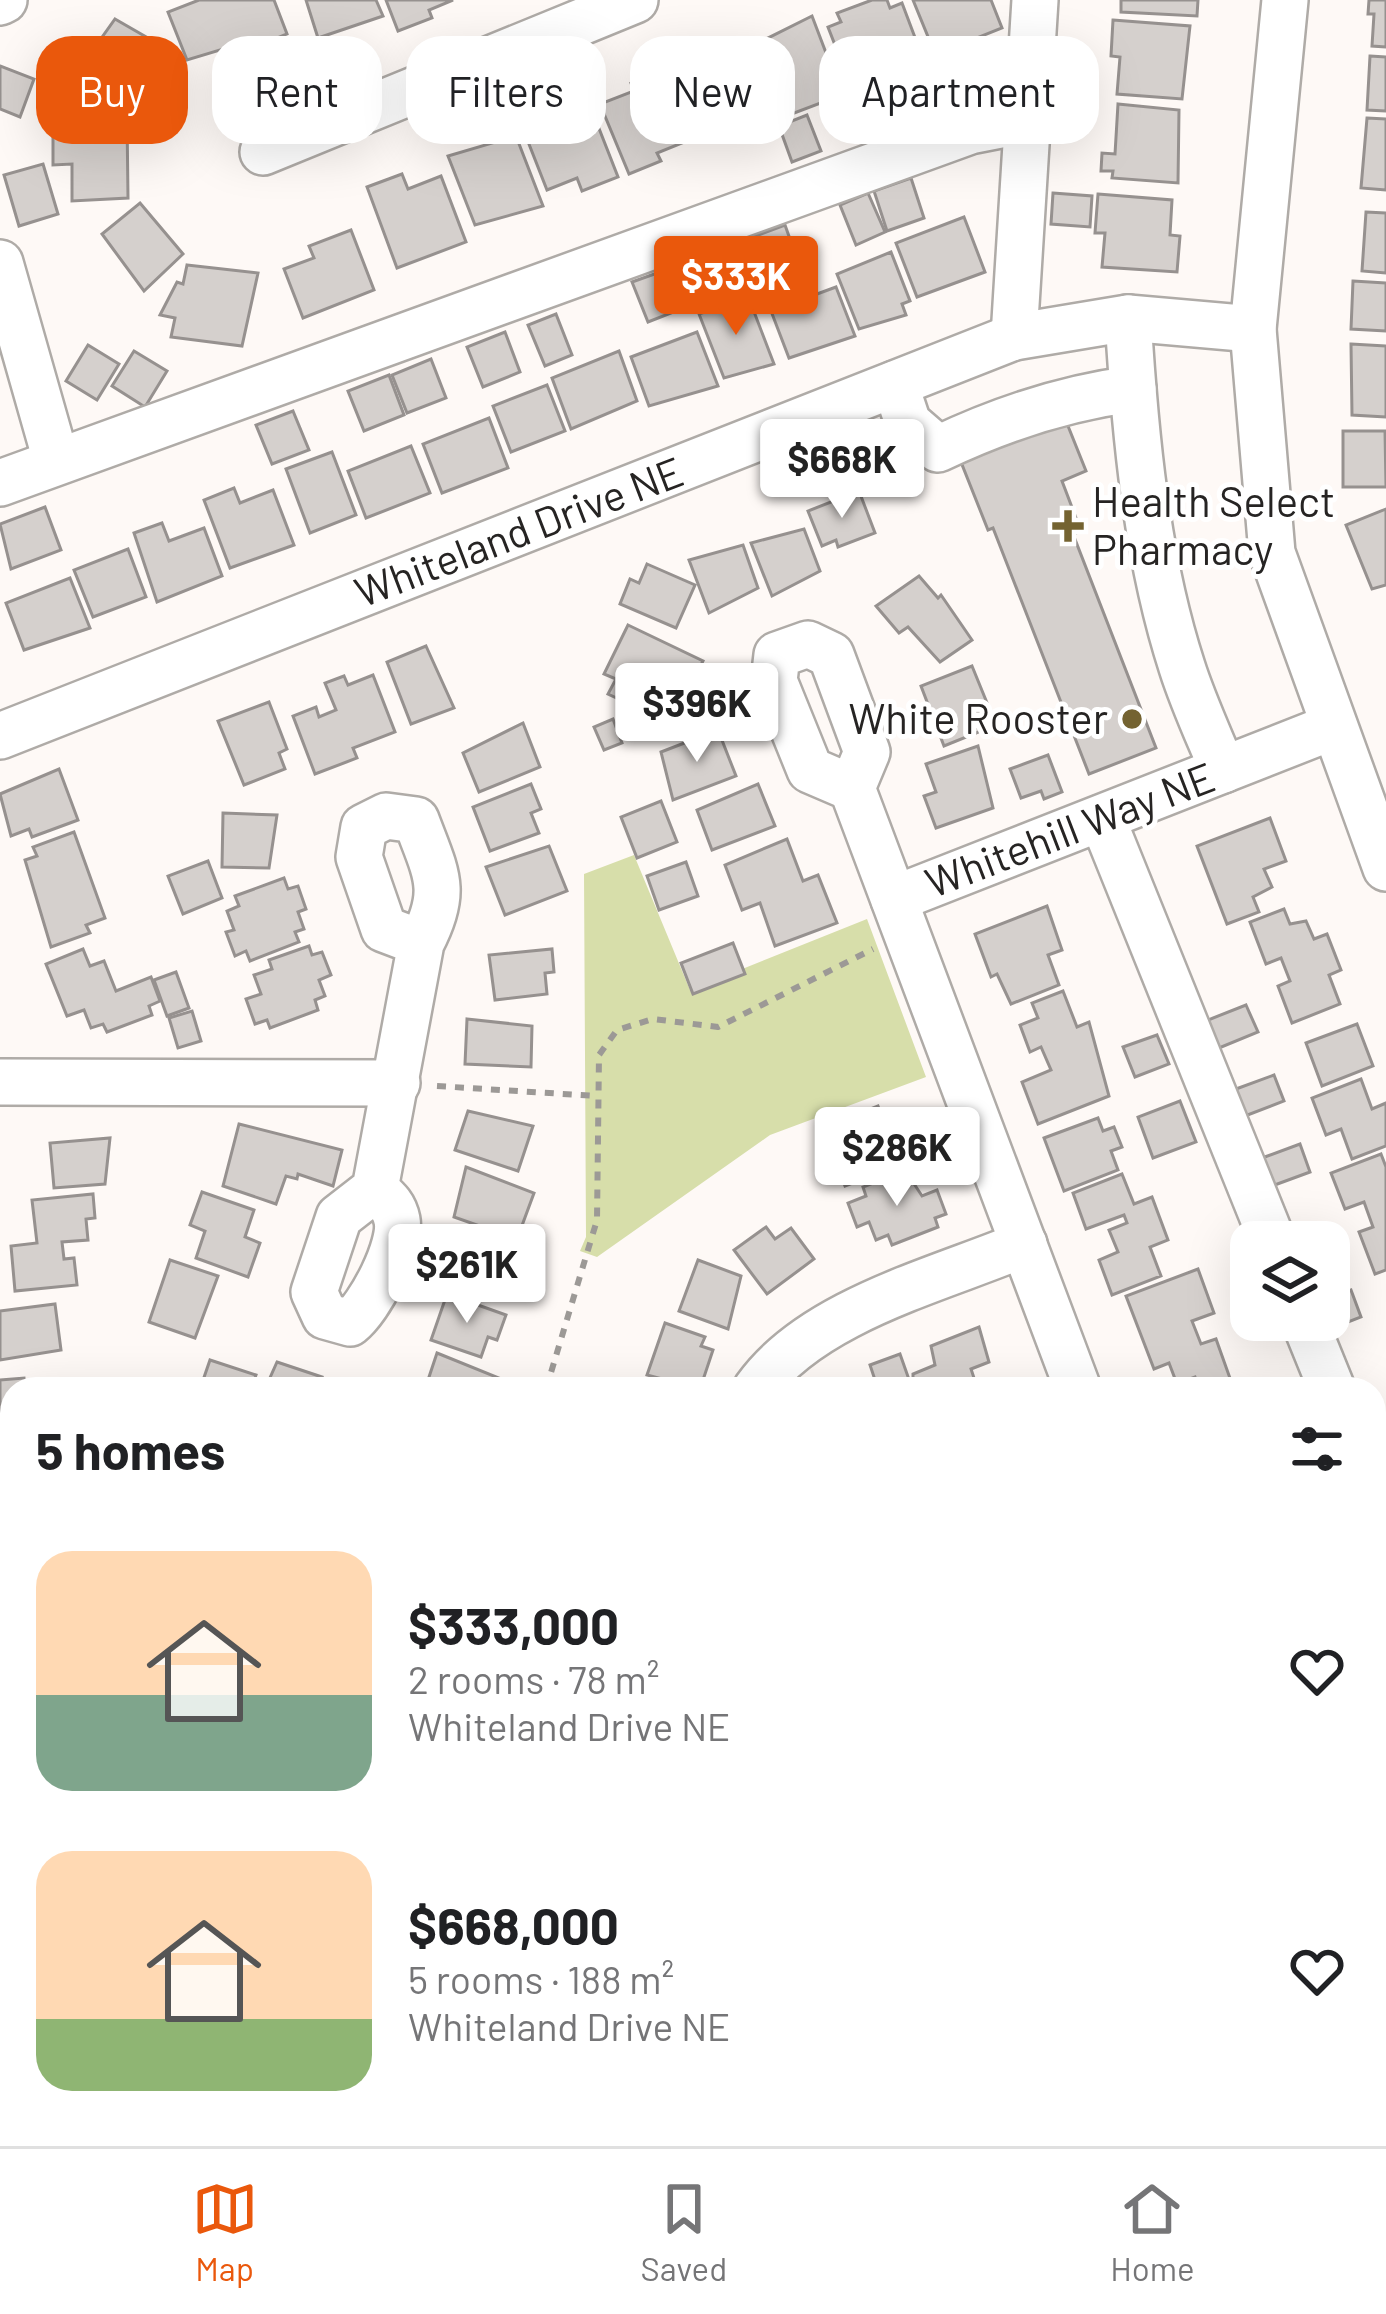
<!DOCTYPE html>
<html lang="en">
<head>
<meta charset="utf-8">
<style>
	:root { --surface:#fff; --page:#f2f2f2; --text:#202124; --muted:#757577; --line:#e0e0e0; --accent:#ea580c }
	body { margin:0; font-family:Barlow,sans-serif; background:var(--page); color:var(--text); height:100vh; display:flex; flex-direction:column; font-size:45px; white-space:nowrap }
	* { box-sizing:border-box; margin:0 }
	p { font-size:39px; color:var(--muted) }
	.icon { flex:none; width:66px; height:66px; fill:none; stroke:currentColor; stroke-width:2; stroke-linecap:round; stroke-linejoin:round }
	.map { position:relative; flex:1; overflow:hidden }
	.drawer { position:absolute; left:0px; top:1377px; width:1386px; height:771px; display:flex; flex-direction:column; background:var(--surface); border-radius:36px 36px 0 0; box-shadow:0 12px 48px #0002 }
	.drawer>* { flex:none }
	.guide { position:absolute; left:36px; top:36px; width:1314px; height:108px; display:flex; gap:24px }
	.controls { position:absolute; left:1230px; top:1221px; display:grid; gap:24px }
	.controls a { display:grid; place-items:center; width:120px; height:120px; border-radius:24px; background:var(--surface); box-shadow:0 12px 48px #0002; font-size:60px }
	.price { position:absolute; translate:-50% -102px; padding:0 27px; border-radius:12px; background:#fff; color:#222; font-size:39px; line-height:78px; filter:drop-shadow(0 3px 6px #0008) }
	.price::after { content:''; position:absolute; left:50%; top:72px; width:36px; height:27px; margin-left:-18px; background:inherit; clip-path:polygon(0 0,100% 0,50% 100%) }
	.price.on { background:var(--accent); color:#fff }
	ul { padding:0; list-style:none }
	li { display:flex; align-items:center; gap:36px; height:300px; padding:0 36px }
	li span { display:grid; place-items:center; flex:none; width:336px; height:240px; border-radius:36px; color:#555 }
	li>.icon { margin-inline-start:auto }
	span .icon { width:144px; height:144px; fill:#fffc; stroke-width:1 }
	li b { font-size:51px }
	h2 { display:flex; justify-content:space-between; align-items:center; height:144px; padding:0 36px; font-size:51px }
	.tag { padding:0 42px; border-radius:36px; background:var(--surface); box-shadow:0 12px 48px #0002; font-size:42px; line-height:108px }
	.tag.on { background:var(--accent); color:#fff }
	.tabs { display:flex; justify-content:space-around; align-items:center; height:168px; border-top:3px solid var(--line); background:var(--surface); font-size:33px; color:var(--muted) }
	.tabs a { display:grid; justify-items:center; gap:6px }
	.tabs .on { color:var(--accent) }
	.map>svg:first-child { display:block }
	.green { fill:#d7deaa }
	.building { fill:#d5d0cd; stroke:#96918f; stroke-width:3 }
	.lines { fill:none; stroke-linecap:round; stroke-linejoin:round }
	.minor-casing { stroke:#afaba7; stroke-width:50 }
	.path { stroke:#9c9996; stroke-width:6; stroke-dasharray:9 9; stroke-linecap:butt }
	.minor { stroke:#fff; stroke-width:45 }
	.poi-dot { fill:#746331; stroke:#fff; stroke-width:4.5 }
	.labels { text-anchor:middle; stroke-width:10; stroke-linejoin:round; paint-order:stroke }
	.poi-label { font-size:42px; fill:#262423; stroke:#fff; text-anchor:start }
	.street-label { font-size:42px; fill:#262423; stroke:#fff }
</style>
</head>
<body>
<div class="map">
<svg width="1386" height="2146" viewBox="0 0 1386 2146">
	<rect width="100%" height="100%" fill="#fef9f6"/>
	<!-- green -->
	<g class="green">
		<path d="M634 855 690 990 867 919 926 1077 770 1135 597 1257 580 1251 586 1237 584 874Z"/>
		<path d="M1386 1905V2146H777L802 2136H1374V1910Z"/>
	</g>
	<!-- building -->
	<g class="building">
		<path d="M199 0H274L287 34 246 51 243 43 187 60 168 12Z"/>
		<path d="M306 0H376L383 16 318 38Z"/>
		<path d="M386 0H453L429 10 432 18 398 31Z"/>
		<path d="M872 0H887L890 8 902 3 925 64 884 79 880 69 849 81 828 27 841 22 837 13Z"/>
		<path d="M913 0H991L1002 28 969 41 973 53 940 66Z"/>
		<path d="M1121 0H1198L1197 16 1121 12Z"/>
		<path d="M1369 0H1386V47L1372 46 1374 14H1368Z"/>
		<path d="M812 16 842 95 781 118 754 45Z"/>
		<path d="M115 19 181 57 139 117 73 78Z"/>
		<path d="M1113 20 1190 26 1182 99 1117 94 1120 57 1111 56Z"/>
		<path d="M1370 56 1386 57V111L1367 110Z"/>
		<path d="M745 62 763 118 705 137 681 85 724 63 727 70Z"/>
		<path d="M0 66 34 79 20 117 0 109Z"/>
		<path d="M664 70 692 139 657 153 661 161 629 174 600 104 634 91 631 83Z"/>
		<path d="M1118 104 1179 110 1178 183 1112 178 1113 171H1101L1102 153 1115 154Z"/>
		<path d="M591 108 618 177 582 191 577 178 547 190 527 139Z"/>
		<path d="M807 115 821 151 792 162 779 126Z"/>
		<path d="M53 117H127L128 198 72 201V164L53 165Z"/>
		<path d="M1367 118 1386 119V190L1361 188Z"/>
		<path d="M516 136 543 206 475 225 448 156Z"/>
		<path d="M43 164 58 214 19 226 4 175Z"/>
		<path d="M402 174 408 189 441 176 466 242 397 268 367 187Z"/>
		<path d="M911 178 924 218 887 231 874 191Z"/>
		<path d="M868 193 885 232 856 245 840 205Z"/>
		<path d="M1053 193 1092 196 1090 227 1051 224Z"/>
		<path d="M1098 194 1172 200 1170 235 1180 236 1177 272 1102 267 1105 233H1095Z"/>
		<path d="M140 203 183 254 144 291 102 234Z"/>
		<path d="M1366 212 1386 213V273L1362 271Z"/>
		<path d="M964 217 985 272 917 297 896 243Z"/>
		<path d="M785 225 802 273 756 289 737 243Z"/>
		<path d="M351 230 374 290 303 318 284 269 314 258 309 246Z"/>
		<path d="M891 252 910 301 902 304 906 315 859 329 837 274Z"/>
		<path d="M705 255 718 289 690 299 677 265Z"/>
		<path d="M187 265 258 273 242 346 171 337 175 318 160 315 177 282 183 284Z"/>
		<path d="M674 267 689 306 648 322 632 282Z"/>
		<path d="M1353 281 1386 283V331L1351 329Z"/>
		<path d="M836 287 855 336 789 358 771 311Z"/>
		<path d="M748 296 774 364 724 378 699 314Z"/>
		<path d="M556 314 572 355 545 366 528 325Z"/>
		<path d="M505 332 520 372 483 387 467 347Z"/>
		<path d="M697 332 718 386 649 406 631 357Z"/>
		<path d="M1351 344 1386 346V417L1352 415Z"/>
		<path d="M88 345 119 364 97 400 66 381Z"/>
		<path d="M134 351 167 371 145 407 112 386Z"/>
		<path d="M619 351 637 401 571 429 552 378Z"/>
		<path d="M431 359 446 398 407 413 392 375Z"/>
		<path d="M389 375 404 415 364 431 348 391Z"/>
		<path d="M547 385 565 431 511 452 493 406Z"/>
		<path d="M293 411 309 450 272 464 256 425Z"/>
		<path d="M489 418 508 468 442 493 423 444Z"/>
		<path d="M1066 421 1086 471 1062 481 1081 531 1073 534 1156 748 1089 774 993 528 988 530 961 462Z"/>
		<path d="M1343 431H1385L1386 487H1343Z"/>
		<path d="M411 446 430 493 366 518 348 471Z"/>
		<path d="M332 452 356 515 310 533 286 469Z"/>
		<path d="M234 488 240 503 273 490 294 545 230 568 204 500Z"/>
		<path d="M859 491 875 533 838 547 836 540 822 546 808 511Z"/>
		<path d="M45 507 61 550 11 569 0 524Z"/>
		<path d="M1386 509V585L1372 589 1346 525Z"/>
		<path d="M162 523 169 541 204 528 222 576 157 602 134 533Z"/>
		<path d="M804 529 820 571 772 596 751 543Z"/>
		<path d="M743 545 758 588 709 613 689 560Z"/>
		<path d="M128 549 146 597 93 617 74 570Z"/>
		<path d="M647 564 695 585 676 628 620 604 630 579 639 583Z"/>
		<path d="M919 576 938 598 941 595 972 640 940 662 908 627 899 633 876 606Z"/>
		<path d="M70 578 90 628 24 650 6 603Z"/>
		<path d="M628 625 703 661 682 704 629 683 621 700 608 694 616 679 604 674Z"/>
		<path d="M426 646 454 708 411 724 387 662Z"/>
		<path d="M972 666 996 725 944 746 921 686Z"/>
		<path d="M373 675 395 732 353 748 357 758 315 774 293 716 316 707 319 717 336 710 325 683 344 676 348 685Z"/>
		<path d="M269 702 287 749 279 753 285 769 244 785 218 721Z"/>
		<path d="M613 719 622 743 604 750 594 727Z"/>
		<path d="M523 723 540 767 479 792 463 753Z"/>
		<path d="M718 730 736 776 673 800 661 752Z"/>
		<path d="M978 746 993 808 936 828 924 796 936 792 926 764Z"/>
		<path d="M1048 755 1062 792 1044 799 1041 791 1021 798 1010 769Z"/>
		<path d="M59 769 78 820 32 837 29 829 11 836 0 794Z"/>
		<path d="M531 784 541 809 531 813 539 833 490 851 473 807Z"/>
		<path d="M758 784 775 826 712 850 697 810Z"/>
		<path d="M661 801 677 842 637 858 621 817Z"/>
		<path d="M223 813 277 815 269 868 222 867Z"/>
		<path d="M1270 818 1286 861 1264 869 1272 887 1253 897 1259 912 1227 924 1197 846Z"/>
		<path d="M74 832 105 918 86 925 90 933 51 947 25 860 37 856 33 847Z"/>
		<path d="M787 839 803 881 818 875 837 923 775 946 760 903 742 910 725 865Z"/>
		<path d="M549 846 567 891 505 915 486 867Z"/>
		<path d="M208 861 222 898 183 914 168 876Z"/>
		<path d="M686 862 698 896 659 910 647 876Z"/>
		<path d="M284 878 288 889 298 886 306 909 298 912 304 929 295 932 299 942 250 961 246 951 235 956 226 932 234 930 227 911 239 906 235 896Z"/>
		<path d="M1047 906 1062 950 1048 955 1059 985 1011 1004 997 974 991 977 975 934Z"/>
		<path d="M1284 909 1290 924 1306 921 1314 939 1327 934 1341 970 1329 975 1340 1004 1292 1023 1278 986 1290 981 1281 958 1266 964 1250 922Z"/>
		<path d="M733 943 745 974 693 994 681 963Z"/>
		<path d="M309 946 312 955 322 952 331 975 319 980 325 996 315 1000 318 1010 270 1028 267 1020 255 1024 246 999 261 994 254 975 272 969 269 960Z"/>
		<path d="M83 949 90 966 104 961 116 991 151 977 160 1001 149 1006 152 1015 107 1032 103 1024 91 1028 84 1010 67 1016 46 964Z"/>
		<path d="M552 949 554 972 545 973 547 994 495 1000 489 955Z"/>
		<path d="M176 972 189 1008 167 1016 154 980Z"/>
		<path d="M1063 991 1077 1027 1089 1022 1109 1096 1038 1124 1022 1082 1051 1070 1041 1047 1030 1052 1020 1025 1038 1018 1032 1003Z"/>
		<path d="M1246 1005 1258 1032 1219 1048 1208 1020Z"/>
		<path d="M192 1011 201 1041 178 1048 169 1018Z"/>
		<path d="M467 1019 532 1026 531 1067 465 1064Z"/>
		<path d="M1357 1024 1373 1066 1322 1086 1306 1043Z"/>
		<path d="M1157 1035 1169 1064 1135 1077 1123 1047Z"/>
		<path d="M1274 1075 1284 1101 1245 1116 1236 1089Z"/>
		<path d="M1361 1079 1372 1109 1386 1103V1146L1352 1159 1341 1129 1326 1135 1312 1098Z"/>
		<path d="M1180 1101 1196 1142 1153 1158 1138 1117Z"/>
		<path d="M878 1106 882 1116 891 1112 900 1134 893 1137 899 1154 890 1158 894 1167 845 1186 842 1178 830 1182 820 1158 828 1155 822 1138 833 1134 830 1125Z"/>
		<path d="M468 1111 533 1126 518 1171 455 1150Z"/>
		<path d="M1098 1118 1103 1131 1114 1127 1122 1147 1111 1151 1118 1170 1064 1191 1044 1138Z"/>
		<path d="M239 1124 342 1150 333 1186 298 1174 297 1179 286 1176 276 1204 223 1186Z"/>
		<path d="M110 1138 105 1184 54 1188 50 1143Z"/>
		<path d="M1300 1144 1310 1172 1272 1186 1262 1158Z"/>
		<path d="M1381 1154 1386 1167V1270L1375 1274 1359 1232 1373 1227 1364 1202 1345 1209 1331 1173Z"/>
		<path d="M466 1167 534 1193 517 1239 454 1217Z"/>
		<path d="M905 1170 922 1196 937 1190 946 1214 935 1218 938 1227 892 1245 888 1235 876 1240 869 1222 857 1227 848 1203 866 1196 863 1187Z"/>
		<path d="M1122 1174 1134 1204 1152 1197 1168 1240 1150 1247 1161 1276 1112 1295 1099 1260 1118 1252 1109 1230 1127 1223 1124 1215 1086 1229 1073 1193Z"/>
		<path d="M202 1192 254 1210 245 1237 260 1243 248 1277 196 1258 205 1231 190 1225Z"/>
		<path d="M93 1194 95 1218 86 1219 88 1240 62 1242 64 1259 74 1258 77 1285 15 1291 11 1246 37 1243 32 1200Z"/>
		<path d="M766 1227 775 1239 791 1228 814 1259 767 1294 734 1250Z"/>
		<path d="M462 1233 524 1256 509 1299 446 1277Z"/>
		<path d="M170 1260 218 1276 195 1338 149 1322Z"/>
		<path d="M698 1260 741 1276 728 1329 679 1311Z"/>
		<path d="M1198 1269 1214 1313 1192 1321 1201 1344 1216 1339 1231 1381 1210 1389H1199L1195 1377 1177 1384 1169 1363 1154 1369 1126 1296Z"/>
		<path d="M1351 1290 1361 1317 1325 1331 1321 1320H1329V1299Z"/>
		<path d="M447 1294 506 1315 497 1340 488 1337 481 1357 431 1340Z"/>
		<path d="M55 1304 61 1350 0 1360V1311Z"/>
		<path d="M665 1323 705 1337 701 1346 713 1350 700 1389 647 1375Z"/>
		<path d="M979 1327 989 1362 971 1369 977 1387 913 1389V1374L935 1365 931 1346Z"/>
		<path d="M437 1353 499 1378 495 1389H425Z"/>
		<path d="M900 1354 912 1388 878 1389 870 1365Z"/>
		<path d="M210 1360 256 1375 251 1389H200Z"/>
		<path d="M277 1362 322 1377 320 1382 341 1389H265Z"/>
		<path d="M24 1378 25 1389H12V1422L0 1427V1380Z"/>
		<path d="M1386 1446V1486L1374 1457V1451Z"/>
		<path d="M12 1447V1485L3 1486 0 1449Z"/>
		<path d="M11 1527 12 1578 0 1580V1529Z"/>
		<path d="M12 2002V2051L0 2055V2006Z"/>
		<path d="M12 2062V2105L0 2072V2066Z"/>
		<path d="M11 2129 12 2136H40L43 2146H0V2133Z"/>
		<path d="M408 2136H457L461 2146H412Z"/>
		<path d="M478 2136H535L538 2146H482Z"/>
	</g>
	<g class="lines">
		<defs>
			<g id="minor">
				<path d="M1285 0 1253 329 1272 553 1386 868"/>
				<path d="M0 2 4 0"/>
				<path d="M263 152 635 0"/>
				<path d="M0 263 56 460"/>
				<path d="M1128 318C1135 433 1146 556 1182 667 1193 702 1209 736 1223 770"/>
				<path d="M1014 337 1035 0"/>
				<path d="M895 384 908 423 938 449C1001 419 1063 398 1133 389"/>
				<path d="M0 483 970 131 1026 120"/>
				<path d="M0 736 1014 337 1128 318 1253 329"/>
				<path d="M852 788 810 770 774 681 777 655 808 644 831 655 867 752 852 788 1078 1389"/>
				<path d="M1102 818 1273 1242"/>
				<path d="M894 899 1332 727"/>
				<path d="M0 1082 397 1083"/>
				<path d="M375 1189C386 1199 394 1205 397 1220 402 1246 370 1307 350 1323L325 1316 314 1292 339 1217 375 1189 421 943C449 890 436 874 416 820L386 816 364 827 359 857 384 929 421 943"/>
				<path d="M1304 1320 1332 1389"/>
				<path d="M756 1389C811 1311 938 1280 1024 1244"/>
				<path d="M1374 1492 1386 1522"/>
				<path d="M0 1641 12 1636"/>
				<path d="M1374 1695 1386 1693"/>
				<path d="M0 1806 12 1837"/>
				<path d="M146 2146 150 2136"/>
			</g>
		</defs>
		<!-- minor casing -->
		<use href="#minor" class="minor-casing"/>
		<!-- path -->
		<g class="path">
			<path d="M437 1086 596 1096"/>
			<path d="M546 1389 597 1220 599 1055 617 1030 653 1019 718 1027 873 949"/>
			<path d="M1374 1998 1386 1996"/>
			<path d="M558 2136 562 2146"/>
			<path d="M938 2146 964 2136"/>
		</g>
		<!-- minor -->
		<use href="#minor" class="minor"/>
	</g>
	<!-- markers -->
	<g class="poi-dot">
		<path d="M1062 508h12v12h12v12h-12v12h-12v-12h-12v-12h12z"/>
		<circle cx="1132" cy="719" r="12"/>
	</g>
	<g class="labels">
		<!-- poi labels -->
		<g class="poi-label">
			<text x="1092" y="517">Health Select<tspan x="1092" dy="48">Pharmacy</tspan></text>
			<text x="1108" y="734" text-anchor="end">White Rooster</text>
		</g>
		<!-- street labels -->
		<g class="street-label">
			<text transform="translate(519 532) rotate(-21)" y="15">Whiteland Drive NE</text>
			<text transform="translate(1070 830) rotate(-21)" y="15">Whitehill Way NE</text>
		</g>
	</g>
</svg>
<div class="controls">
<a><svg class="icon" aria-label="layers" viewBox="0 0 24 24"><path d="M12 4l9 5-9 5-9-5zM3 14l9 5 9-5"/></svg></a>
</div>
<b class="price on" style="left:736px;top:338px">$333K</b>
<b class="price" style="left:842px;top:521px">$668K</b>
<b class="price" style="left:697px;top:765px">$396K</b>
<b class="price" style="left:897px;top:1209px">$286K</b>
<b class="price" style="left:467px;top:1326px">$261K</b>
<div class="guide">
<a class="tag on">Buy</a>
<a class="tag">Rent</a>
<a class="tag">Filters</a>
<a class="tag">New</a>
<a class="tag">Apartment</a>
</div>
<section class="drawer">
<h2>5 homes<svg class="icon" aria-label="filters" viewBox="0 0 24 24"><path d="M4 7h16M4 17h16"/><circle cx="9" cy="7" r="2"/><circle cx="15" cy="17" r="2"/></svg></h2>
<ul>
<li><span style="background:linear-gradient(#ffd9b3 60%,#7fa58c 0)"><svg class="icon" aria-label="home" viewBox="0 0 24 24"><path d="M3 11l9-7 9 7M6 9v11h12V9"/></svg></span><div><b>$333,000</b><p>2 rooms · 78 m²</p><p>Whiteland Drive NE</p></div><svg class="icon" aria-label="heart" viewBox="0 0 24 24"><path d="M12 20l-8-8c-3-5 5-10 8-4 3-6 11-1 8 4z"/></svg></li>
<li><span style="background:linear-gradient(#ffd9b3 70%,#8fb573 0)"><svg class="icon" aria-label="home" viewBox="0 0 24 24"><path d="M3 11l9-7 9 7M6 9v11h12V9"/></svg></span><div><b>$668,000</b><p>5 rooms · 188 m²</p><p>Whiteland Drive NE</p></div><svg class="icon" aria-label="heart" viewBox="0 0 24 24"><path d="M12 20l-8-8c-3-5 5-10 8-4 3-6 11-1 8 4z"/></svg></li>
</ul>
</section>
</div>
<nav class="tabs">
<a class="on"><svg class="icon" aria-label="map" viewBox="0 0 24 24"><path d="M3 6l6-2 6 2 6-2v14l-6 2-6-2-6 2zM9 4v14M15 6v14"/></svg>Map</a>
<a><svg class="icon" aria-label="saved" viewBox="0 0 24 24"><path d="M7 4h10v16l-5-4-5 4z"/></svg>Saved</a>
<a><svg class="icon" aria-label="home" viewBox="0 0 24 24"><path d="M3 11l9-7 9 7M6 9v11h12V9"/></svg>Home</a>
</nav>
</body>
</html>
